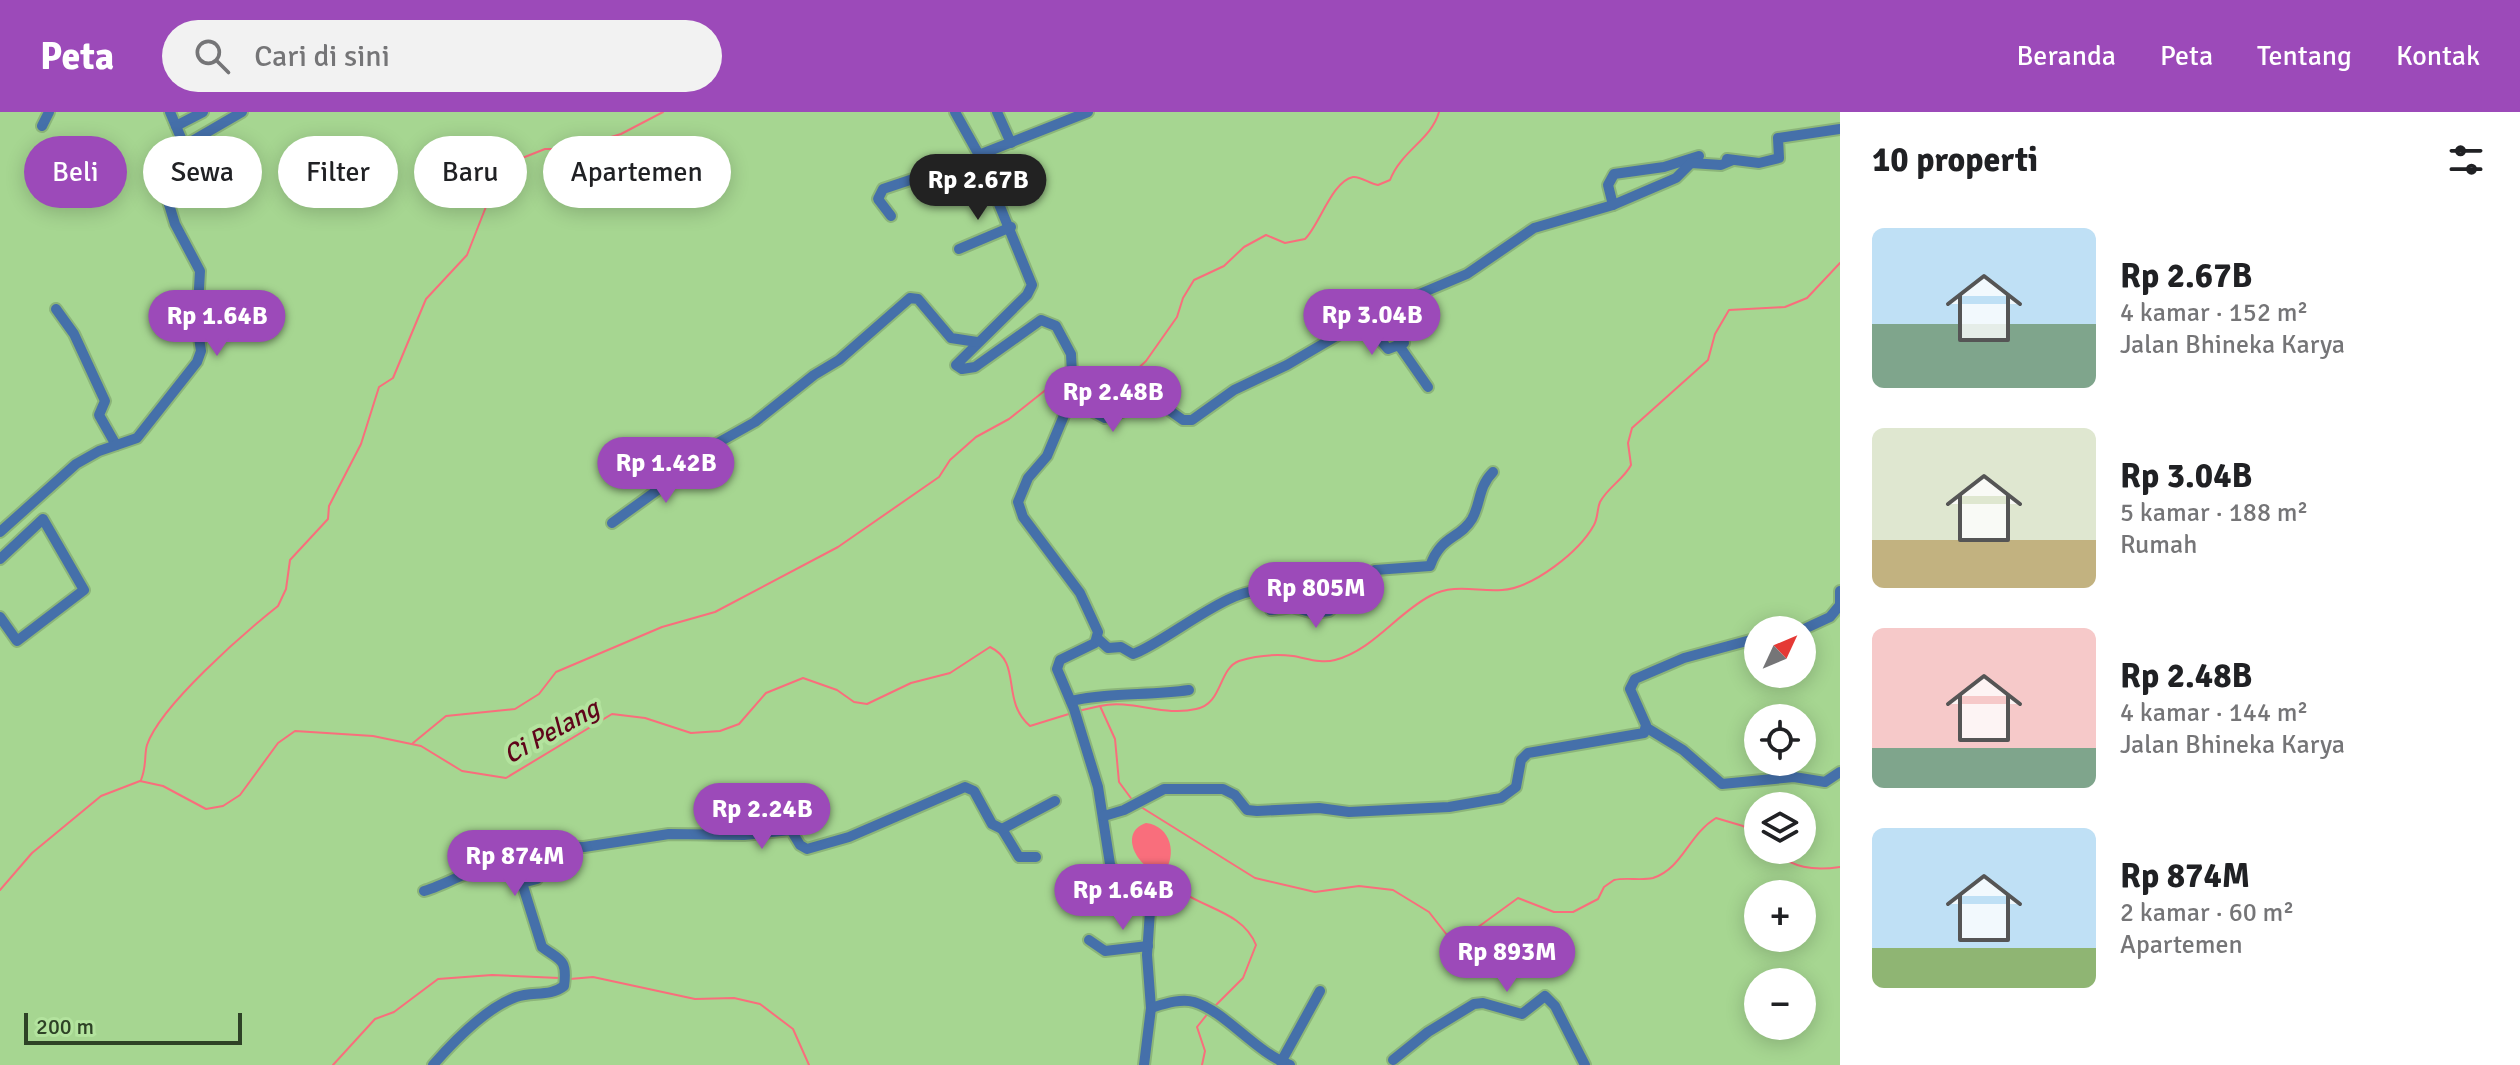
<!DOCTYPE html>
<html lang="id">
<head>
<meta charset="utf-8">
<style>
	:root { --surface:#fff; --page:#f2f2f2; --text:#202124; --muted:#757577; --accent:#9c4ab9 }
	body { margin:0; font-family:Signika,sans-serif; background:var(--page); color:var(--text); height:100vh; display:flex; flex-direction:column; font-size:30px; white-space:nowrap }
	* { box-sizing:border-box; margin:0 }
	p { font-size:26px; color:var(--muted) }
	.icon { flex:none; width:44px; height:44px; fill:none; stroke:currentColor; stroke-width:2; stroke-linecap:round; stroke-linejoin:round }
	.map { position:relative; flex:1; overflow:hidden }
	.side { display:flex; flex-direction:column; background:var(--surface); width:680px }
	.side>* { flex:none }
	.hud { position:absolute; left:24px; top:24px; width:760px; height:72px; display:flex; gap:16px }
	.needle { width:52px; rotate:46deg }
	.buttons { position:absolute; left:1744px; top:504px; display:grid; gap:16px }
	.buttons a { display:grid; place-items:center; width:72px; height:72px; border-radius:50%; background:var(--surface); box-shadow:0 4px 20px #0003; font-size:40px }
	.scale { position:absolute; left:24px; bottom:20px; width:218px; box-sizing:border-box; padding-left:8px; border:4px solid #2e4226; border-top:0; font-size:22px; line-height:28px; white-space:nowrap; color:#2e4226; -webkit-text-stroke:6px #b3e39e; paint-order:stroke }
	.price { position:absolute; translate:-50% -68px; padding:0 18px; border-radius:28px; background:var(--accent); color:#fff; font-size:26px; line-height:52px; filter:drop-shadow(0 2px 4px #0008) }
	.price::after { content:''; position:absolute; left:50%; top:48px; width:24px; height:18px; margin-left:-12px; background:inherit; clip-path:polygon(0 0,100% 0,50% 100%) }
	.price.selected { background:#222; color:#fff }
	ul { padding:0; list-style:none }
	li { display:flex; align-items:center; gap:24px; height:200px; padding:0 32px }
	li span { display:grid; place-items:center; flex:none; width:224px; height:160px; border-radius:12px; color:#555 }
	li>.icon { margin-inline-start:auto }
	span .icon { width:96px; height:96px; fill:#fffc; stroke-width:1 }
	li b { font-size:34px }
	h2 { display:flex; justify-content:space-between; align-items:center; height:96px; padding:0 32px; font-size:34px }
	.chip { padding:0 28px; border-radius:36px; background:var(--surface); box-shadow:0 4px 20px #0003; font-size:28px; line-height:72px }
	.chip.selected { background:var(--accent); color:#fff }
	header { display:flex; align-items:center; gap:48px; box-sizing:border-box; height:112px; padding:0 40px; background:var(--accent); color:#fff }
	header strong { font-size:38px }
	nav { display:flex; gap:44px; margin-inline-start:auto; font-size:28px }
	.search { width:560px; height:72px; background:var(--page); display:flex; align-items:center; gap:20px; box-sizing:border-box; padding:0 28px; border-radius:44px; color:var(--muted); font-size:30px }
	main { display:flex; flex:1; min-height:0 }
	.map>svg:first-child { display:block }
	.water { fill:#f96e7c }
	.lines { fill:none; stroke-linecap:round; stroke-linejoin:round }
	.stream { stroke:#f96e7c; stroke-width:2 }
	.minor-casing { stroke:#8cb579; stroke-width:14 }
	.minor { stroke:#4570aa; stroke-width:10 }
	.labels { text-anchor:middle; stroke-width:8; stroke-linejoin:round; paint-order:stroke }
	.water-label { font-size:26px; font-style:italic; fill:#5f051a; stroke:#b3e39e }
</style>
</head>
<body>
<header>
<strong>Peta</strong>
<div class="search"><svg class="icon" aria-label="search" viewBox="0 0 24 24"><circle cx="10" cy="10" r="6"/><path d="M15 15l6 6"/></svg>Cari di sini</div>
<nav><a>Beranda</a><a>Peta</a><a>Tentang</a><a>Kontak</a></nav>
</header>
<main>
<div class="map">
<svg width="1840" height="953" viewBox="0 0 1840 953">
	<rect width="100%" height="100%" fill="#a6d691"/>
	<!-- water -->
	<path class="water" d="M1146 711C1171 714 1178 743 1163 762 1140 760 1116 721 1146 711Z"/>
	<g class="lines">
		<!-- stream -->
		<g class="stream">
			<path d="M1076 256 1088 255 1091 271 1105 287 1146 249 1177 205 1183 186 1194 168 1224 154 1244 135 1266 123 1285 131 1305 127C1319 114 1332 69 1353 65 1360 64 1370 72 1378 73L1390 68C1401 39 1431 28 1439 0"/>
			<path d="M1100 594C1132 587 1164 605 1196 597 1223 592 1218 557 1239 549 1255 544 1276 542 1293 544 1306 546 1321 552 1335 548 1373 538 1396 502 1430 484 1455 471 1477 480 1502 478 1533 476 1579 440 1594 413 1598 406 1597 397 1600 390 1608 375 1624 367 1631 353L1628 331 1632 316 1708 248 1715 222 1729 198 1785 195 1807 186 1840 151"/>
			<path d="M1078 599 1100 594 1115 627 1119 670 1133 689"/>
			<path d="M413 631 446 604 515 597 539 582 556 560 662 515 715 500 838 435 939 365 950 348 976 325 1009 307 1067 261"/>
			<path d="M141 668C147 653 144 643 147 633 160 594 244 521 278 494L286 477 290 448 328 407 329 394 361 332 379 275 393 266 426 187 467 143 502 54 545 37H571L621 22 663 0"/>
			<path d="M1141 695 1255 766 1315 780 1359 774 1393 778 1429 800 1447 823 1474 818 1518 786 1554 800H1573L1598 787 1604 775 1614 768C1627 765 1640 769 1653 766 1683 756 1688 723 1716 706L1743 714 1758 725"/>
			<path d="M1771 738C1793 756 1813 759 1840 755"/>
			<path d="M1162 759C1183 797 1240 792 1256 833L1243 866 1213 896"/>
			<path d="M0 778 32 741 101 684 140 669 163 674 206 697 223 694 240 683 278 631 295 619 373 624 421 634 462 659 506 666 612 602 645 606 691 621 720 619 739 612 766 581 803 566 837 578 854 590 867 592 911 571 950 561 990 535C1023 551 1000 588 1030 614L1072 601"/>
			<path d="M570 867 593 865 695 887 734 886 760 892 793 917 809 953"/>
			<path d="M333 953 375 907 394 900 438 867 492 863 559 866"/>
			<path d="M1202 953 1205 939 1197 915 1209 900"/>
		</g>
		<defs>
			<g id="minor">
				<path d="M170 0 184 33"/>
				<path d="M955 0 979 43"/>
				<path d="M997 0 1011 31"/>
				<path d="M1088 0 979 43 1032 173 1027 183 956 253 962 257 975 255 1041 208 1056 214 1071 242 1073 282 1047 344 1028 366 1018 390 1023 405 1080 481 1098 520 1095 531 1060 548 1057 557 1074 597 1098 675 1110 752 1117 767 1143 783 1150 799 1147 843 1151 896 1144 953"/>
				<path d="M42 14 49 0"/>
				<path d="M176 14 203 0"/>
				<path d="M1727 47 1759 51 1779 46 1778 26 1840 17"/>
				<path d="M1613 93 1608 73 1614 62 1664 55 1699 44"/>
				<path d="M891 104 878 87 883 77 934 60 967 64 987 58"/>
				<path d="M959 137 1011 115"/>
				<path d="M56 197 74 222 105 289 99 303 116 333"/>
				<path d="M1363 208 1388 237 1404 231"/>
				<path d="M1398 232 1428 275"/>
				<path d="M1154 277 1155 288 1183 308H1192L1234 278 1287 253 1379 199 1467 162 1534 116 1613 93 1676 66 1691 51 1721 53 1733 48"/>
				<path d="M1071 288 1105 306 1155 288"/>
				<path d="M612 411 659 377 688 363 714 333 755 310 814 263 839 248 910 186 918 187 951 226 977 230"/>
				<path d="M0 420 76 352 99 339 137 326 197 250 201 239 197 212 200 159 175 112 156 50 242 0"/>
				<path d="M0 447 43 407 84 478 17 529 0 505"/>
				<path d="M1840 479V491"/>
				<path d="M1802 518 1830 505 1840 493"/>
				<path d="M1098 527 1108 536 1121 535 1133 542C1164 532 1239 467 1266 481L1271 498 1292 495 1314 501 1329 499 1375 458 1430 454C1441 423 1460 427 1472 407 1481 391 1478 375 1493 360"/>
				<path d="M1071 589C1111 580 1149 584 1189 578"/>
				<path d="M1647 616 1683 638 1722 672 1794 665 1825 670 1840 660"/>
				<path d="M1104 704 1124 698 1164 677H1223L1235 683 1247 698 1257 699 1319 696 1349 700 1449 695 1501 686 1516 675 1521 648 1528 641 1644 621 1646 613 1630 577 1635 567 1684 546 1758 526"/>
				<path d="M1002 717 1019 745H1036"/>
				<path d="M516 754 522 771 537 767"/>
				<path d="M424 779C446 773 498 742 516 754L539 734 584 735 669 722 744 723 791 718 800 733 807 737 849 725 965 675 974 679 992 712 1002 717 1055 689"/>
				<path d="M1089 828 1105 839 1148 834"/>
				<path d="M1151 896C1164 892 1181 886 1194 890 1225 899 1255 940 1290 953"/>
				<path d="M1393 948 1428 920 1474 892 1483 891 1522 902 1545 884 1555 894 1585 953"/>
				<path d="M1281 950 1320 879"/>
				<path d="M433 953C454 929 486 896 516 885 532 879 550 885 564 874 568 846 559 848 542 835L522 771"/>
			</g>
		</defs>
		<!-- minor casing -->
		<use href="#minor" class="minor-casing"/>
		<!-- minor -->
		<use href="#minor" class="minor"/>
	</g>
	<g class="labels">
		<!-- water labels -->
		<g class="water-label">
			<text transform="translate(551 619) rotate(-29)" y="9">Ci Pelang</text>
		</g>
	</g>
</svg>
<div class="buttons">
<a><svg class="needle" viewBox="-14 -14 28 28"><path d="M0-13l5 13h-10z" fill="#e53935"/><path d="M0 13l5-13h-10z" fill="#757577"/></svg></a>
<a><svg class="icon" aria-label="locate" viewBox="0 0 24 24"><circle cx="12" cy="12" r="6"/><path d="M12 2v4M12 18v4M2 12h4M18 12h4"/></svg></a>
<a><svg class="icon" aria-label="layers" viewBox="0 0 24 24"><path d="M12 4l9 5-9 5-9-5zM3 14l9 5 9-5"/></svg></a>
<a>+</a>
<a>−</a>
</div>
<div class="scale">200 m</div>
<b class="price selected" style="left:978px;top:110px">Rp 2.67B</b>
<b class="price" style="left:1372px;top:245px">Rp 3.04B</b>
<b class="price" style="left:217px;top:246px">Rp 1.64B</b>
<b class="price" style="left:1113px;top:322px">Rp 2.48B</b>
<b class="price" style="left:666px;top:393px">Rp 1.42B</b>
<b class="price" style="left:1316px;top:518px">Rp 805M</b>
<b class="price" style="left:762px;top:739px">Rp 2.24B</b>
<b class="price" style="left:515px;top:786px">Rp 874M</b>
<b class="price" style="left:1123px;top:820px">Rp 1.64B</b>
<b class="price" style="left:1507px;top:882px">Rp 893M</b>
<div class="hud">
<a class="chip selected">Beli</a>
<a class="chip">Sewa</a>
<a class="chip">Filter</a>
<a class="chip">Baru</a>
<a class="chip">Apartemen</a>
</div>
</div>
<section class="side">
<h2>10 properti<svg class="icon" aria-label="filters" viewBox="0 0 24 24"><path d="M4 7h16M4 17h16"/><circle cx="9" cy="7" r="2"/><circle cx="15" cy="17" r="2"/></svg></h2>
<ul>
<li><span style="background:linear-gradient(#bfe0f5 60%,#7fa58c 0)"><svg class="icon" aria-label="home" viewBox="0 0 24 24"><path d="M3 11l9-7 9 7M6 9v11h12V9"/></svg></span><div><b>Rp 2.67B</b><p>4 kamar · 152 m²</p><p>Jalan Bhineka Karya</p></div></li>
<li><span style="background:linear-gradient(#dfe7d0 70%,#c2b280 0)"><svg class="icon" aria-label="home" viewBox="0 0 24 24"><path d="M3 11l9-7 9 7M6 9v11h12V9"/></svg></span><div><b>Rp 3.04B</b><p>5 kamar · 188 m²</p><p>Rumah</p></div></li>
<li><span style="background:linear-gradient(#f6c9c9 75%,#7fa58c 0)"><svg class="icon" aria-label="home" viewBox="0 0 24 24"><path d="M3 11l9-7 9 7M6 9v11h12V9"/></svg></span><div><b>Rp 2.48B</b><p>4 kamar · 144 m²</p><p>Jalan Bhineka Karya</p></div></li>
<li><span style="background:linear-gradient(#bfe0f5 75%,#8fb573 0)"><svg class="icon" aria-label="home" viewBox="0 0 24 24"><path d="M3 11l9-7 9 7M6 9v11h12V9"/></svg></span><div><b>Rp 874M</b><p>2 kamar · 60 m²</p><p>Apartemen</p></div></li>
</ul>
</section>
</main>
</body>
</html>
